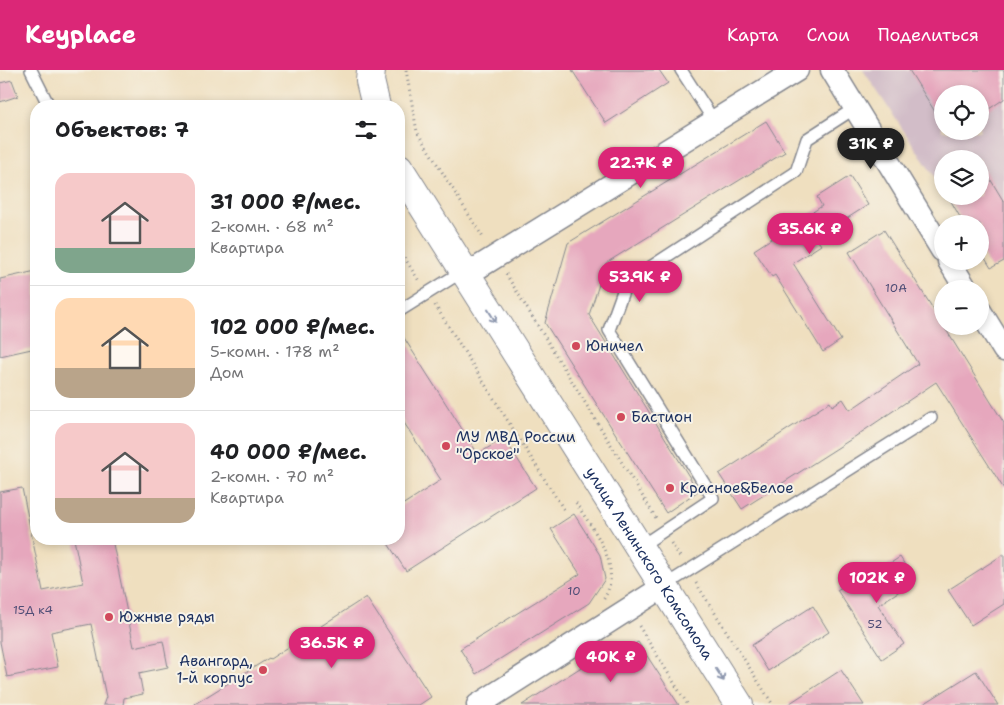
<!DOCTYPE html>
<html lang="ru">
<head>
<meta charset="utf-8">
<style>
	:root { --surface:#fff; --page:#f2f2f2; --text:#202124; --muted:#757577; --line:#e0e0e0; --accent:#db2777 }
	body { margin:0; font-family:"Shantell Sans",sans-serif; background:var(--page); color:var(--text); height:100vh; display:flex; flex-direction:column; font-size:19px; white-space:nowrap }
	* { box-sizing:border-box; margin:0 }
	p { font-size:16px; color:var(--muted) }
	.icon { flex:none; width:28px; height:28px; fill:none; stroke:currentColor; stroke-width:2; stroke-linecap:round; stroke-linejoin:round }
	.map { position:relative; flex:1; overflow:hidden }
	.panel { position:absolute; left:30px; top:30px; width:375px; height:445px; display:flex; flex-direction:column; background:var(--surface); border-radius:20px; box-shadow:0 2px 8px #0003 }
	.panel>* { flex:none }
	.buttons { position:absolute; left:934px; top:15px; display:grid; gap:10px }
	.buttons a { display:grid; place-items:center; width:55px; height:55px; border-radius:50%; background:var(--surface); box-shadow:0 2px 8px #0003; font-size:25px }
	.price { position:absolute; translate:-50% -42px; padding:0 11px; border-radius:18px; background:var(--accent); color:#fff; font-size:16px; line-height:32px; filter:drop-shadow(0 1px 2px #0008) }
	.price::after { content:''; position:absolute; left:50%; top:30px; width:15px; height:11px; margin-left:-8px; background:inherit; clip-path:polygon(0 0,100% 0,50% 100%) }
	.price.selected { background:#222; color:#fff }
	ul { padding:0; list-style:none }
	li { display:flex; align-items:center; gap:15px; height:125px; padding:0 25px }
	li+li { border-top:1px solid var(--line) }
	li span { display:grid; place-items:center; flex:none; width:140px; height:100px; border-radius:15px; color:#555 }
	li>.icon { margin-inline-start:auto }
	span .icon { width:60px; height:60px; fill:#fffc; stroke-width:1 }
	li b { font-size:21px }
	h2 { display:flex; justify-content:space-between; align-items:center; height:60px; padding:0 25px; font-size:21px }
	header { display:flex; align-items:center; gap:30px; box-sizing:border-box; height:70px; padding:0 25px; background:var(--accent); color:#fff }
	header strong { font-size:24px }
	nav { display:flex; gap:28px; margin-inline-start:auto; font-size:18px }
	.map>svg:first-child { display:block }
	.industrial { fill:#d2bdc8; fill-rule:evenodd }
	.building { fill:#e6a7bd }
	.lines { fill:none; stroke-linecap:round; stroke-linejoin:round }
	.service-casing { stroke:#85878e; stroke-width:14 }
	.minor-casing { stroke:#85878e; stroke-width:25 }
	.tertiary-casing { stroke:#85878e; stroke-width:30 }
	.path { stroke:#85878e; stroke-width:3; stroke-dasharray:1 4; stroke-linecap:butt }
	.service { stroke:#fff; stroke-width:11 }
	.minor { stroke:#fff; stroke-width:22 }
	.tertiary { stroke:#fff; stroke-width:28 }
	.oneway { stroke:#8d97ae }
	.poi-dot { fill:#d1495b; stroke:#f7f3e8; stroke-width:2 }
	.labels { text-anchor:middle; stroke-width:4; stroke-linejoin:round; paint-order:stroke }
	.number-label { font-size:12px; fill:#4e4d76 }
	.poi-label { font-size:15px; fill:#1b2f5e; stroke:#f7f3e8; text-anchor:start }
	.street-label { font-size:15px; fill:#1b2f5e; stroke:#f7f3e8 }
</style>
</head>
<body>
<header>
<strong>Keyplace</strong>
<nav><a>Карта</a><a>Слои</a><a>Поделиться</a></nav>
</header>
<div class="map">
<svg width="1004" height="635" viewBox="0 0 1004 635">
	<rect width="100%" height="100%" fill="#f7f3e8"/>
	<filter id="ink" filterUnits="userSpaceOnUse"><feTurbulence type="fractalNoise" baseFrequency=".02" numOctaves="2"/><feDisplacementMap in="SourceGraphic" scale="10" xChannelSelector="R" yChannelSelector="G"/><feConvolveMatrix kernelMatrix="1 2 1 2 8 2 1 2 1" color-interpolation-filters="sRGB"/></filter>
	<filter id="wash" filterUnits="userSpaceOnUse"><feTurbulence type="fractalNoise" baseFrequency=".0096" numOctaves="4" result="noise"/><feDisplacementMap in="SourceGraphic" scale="20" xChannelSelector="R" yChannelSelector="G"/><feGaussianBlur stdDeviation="1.12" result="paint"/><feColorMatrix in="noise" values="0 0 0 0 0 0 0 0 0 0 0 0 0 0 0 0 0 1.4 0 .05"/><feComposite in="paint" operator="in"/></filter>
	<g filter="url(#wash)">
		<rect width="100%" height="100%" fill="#efdfbf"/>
		<!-- industrial -->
		<path class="industrial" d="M863 0H1004V197L1001 193 991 198 980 180V154H964L948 126H980V89H942V118ZM942 24H980V61H942Z"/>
		<g id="blocks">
			<!-- building -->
			<g class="building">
				<path d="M572 0H659L668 13 606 53Z"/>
				<path d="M909 0H1004V29L980 45V24H942V53Z"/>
				<path d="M12 10 18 26 0 32V13Z"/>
				<path d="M766 51 785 82 606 193 589 245 698 421 666 443 545 253 568 173Z"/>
				<path d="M980 92 1004 132V191L991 198 980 180V154H964L948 126H980Z"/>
				<path d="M850 106 868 135 816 168 821 175 793 193 841 270 823 282 775 205 772 207 754 180 822 136 817 127Z"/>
				<path d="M884 160 1004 353V419L936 312 853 368 742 439 719 404 830 332 832 336 843 329 850 340 918 294 849 182Z"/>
				<path d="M36 201V278L0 286V209Z"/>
				<path d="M399 260 478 384 504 368 536 418 406 501 385 469H399V437L441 410 399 345Z"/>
				<path d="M22 418 43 521 83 513 74 469H112L134 577 163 571 168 597 139 603 143 624 124 628 123 635H103L106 627 91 554 51 562 58 597 7 607 0 572V422Z"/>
				<path d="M574 444 600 485 605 509 589 533 476 604 460 579 580 504 551 459Z"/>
				<path d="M1004 484V534L971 555 948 520Z"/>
				<path d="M900 487 915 511 878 535 904 574 882 589 837 520 860 506 863 511Z"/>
				<path d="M366 527 431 627 419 635H193L269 588 270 589Z"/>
				<path d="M813 536 829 562 768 601 752 575Z"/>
				<path d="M638 572 679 635H522L605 582 610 589Z"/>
				<path d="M841 600 864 635H787Z"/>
				<path d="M976 601 998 635H922Z"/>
			</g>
		</g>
	</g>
	<g filter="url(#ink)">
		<use href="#blocks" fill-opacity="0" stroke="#85878e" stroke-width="1"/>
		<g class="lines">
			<defs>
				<g id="service">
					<path d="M31 0 49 36"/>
					<path d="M681 0 714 51"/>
					<path d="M399 241 463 201"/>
					<path d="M638 478 713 428 609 260 626 213 796 102 807 69 855 38"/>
					<path d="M664 516 931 348"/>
				</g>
				<g id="minor">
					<path d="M832 0 942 180"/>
					<path d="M949 191 966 219"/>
					<path d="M466 205 797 0"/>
					<path d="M980 241 1004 280"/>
					<path d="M478 635 663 517"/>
				</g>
				<g id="tertiary">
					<path d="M371 0 370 11 376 36"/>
					<path id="s1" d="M399 98 739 635"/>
				</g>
			</defs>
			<!-- service casing -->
			<use href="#service" class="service-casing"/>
			<!-- minor casing -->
			<use href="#minor" class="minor-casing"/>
			<!-- tertiary casing -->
			<use href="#tertiary" class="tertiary-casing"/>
			<!-- path -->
			<g class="path">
				<path d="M406 0 417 62 484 169"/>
				<path d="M399 179 419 211"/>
				<path d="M506 204 656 448"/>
				<path d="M435 235 564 440"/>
				<path d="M576 433C593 460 625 497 603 530"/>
				<path d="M671 473 681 488"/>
				<path d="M696 513 773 635"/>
				<path d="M639 556 688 635"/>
			</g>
			<!-- service -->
			<use href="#service" class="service"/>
			<!-- minor -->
			<use href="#minor" class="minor"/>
			<!-- tertiary -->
			<use href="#tertiary" class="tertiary"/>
		</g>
		<!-- one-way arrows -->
		<defs><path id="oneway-shaft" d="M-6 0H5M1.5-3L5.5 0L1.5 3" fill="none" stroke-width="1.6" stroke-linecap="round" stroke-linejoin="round" transform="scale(1.25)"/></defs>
		<g class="oneway">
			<use href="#oneway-shaft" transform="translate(492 246) rotate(58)"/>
			<use href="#oneway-shaft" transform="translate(720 605) rotate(57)"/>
		</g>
	</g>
	<!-- markers -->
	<g class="poi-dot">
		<circle cx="576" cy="276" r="5"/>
		<circle cx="621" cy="347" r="5"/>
		<circle cx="446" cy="376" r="5"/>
		<circle cx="670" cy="418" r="5"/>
		<circle cx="109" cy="547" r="5"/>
		<circle cx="263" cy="600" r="5"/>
	</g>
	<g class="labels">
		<!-- number labels -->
		<g class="number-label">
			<text x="896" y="222">10А</text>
			<text x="574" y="525">10</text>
			<text x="33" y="544">15Д к4</text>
			<text x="875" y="558">52</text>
		</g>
		<!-- poi labels -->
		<g class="poi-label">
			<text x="586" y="281">Юничел</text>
			<text x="631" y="352">Бастион</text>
			<text x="456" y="372">МУ МВД России<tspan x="456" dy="17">"Орское"</tspan></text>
			<text x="680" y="423">Красное&amp;Белое</text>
			<text x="119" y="552">Южные ряды</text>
			<text x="253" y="596" text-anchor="end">Авангард,<tspan x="253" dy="17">1-й корпус</tspan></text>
		</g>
		<!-- street labels -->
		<g class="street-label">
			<text dy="5" stroke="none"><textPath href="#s1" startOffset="468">улица Ленинского Комсомола</textPath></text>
		</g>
	</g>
</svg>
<div class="buttons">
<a><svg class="icon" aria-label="locate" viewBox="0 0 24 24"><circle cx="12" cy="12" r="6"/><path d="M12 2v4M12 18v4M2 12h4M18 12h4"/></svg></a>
<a><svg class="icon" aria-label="layers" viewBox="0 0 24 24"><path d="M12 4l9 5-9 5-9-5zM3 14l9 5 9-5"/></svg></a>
<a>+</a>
<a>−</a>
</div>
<b class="price selected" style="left:871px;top:100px">31K ₽</b>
<b class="price" style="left:641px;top:119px">22.7K ₽</b>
<b class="price" style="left:810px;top:185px">35.6K ₽</b>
<b class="price" style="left:640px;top:233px">53.9K ₽</b>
<b class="price" style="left:877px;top:534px">102K ₽</b>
<b class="price" style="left:332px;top:599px">36.5K ₽</b>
<b class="price" style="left:611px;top:613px">40K ₽</b>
<section class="panel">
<h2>Объектов: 7<svg class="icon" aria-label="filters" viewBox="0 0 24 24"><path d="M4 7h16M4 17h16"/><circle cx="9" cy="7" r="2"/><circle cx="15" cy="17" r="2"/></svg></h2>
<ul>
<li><span style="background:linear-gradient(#f6c9c9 75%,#7fa58c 0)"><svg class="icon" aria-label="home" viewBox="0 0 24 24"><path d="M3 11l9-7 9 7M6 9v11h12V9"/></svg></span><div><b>31 000 ₽/мес.</b><p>2-комн. · 68 m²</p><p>Квартира</p></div></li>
<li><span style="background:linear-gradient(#ffd9b3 70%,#b9a48a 0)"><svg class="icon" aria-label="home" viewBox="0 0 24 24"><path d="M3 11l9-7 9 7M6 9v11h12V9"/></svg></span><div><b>102 000 ₽/мес.</b><p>5-комн. · 178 m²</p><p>Дом</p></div></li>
<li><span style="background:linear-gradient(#f6c9c9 75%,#b9a48a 0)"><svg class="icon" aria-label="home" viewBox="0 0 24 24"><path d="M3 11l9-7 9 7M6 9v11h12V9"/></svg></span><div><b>40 000 ₽/мес.</b><p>2-комн. · 70 m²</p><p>Квартира</p></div></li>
</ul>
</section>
</div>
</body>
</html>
